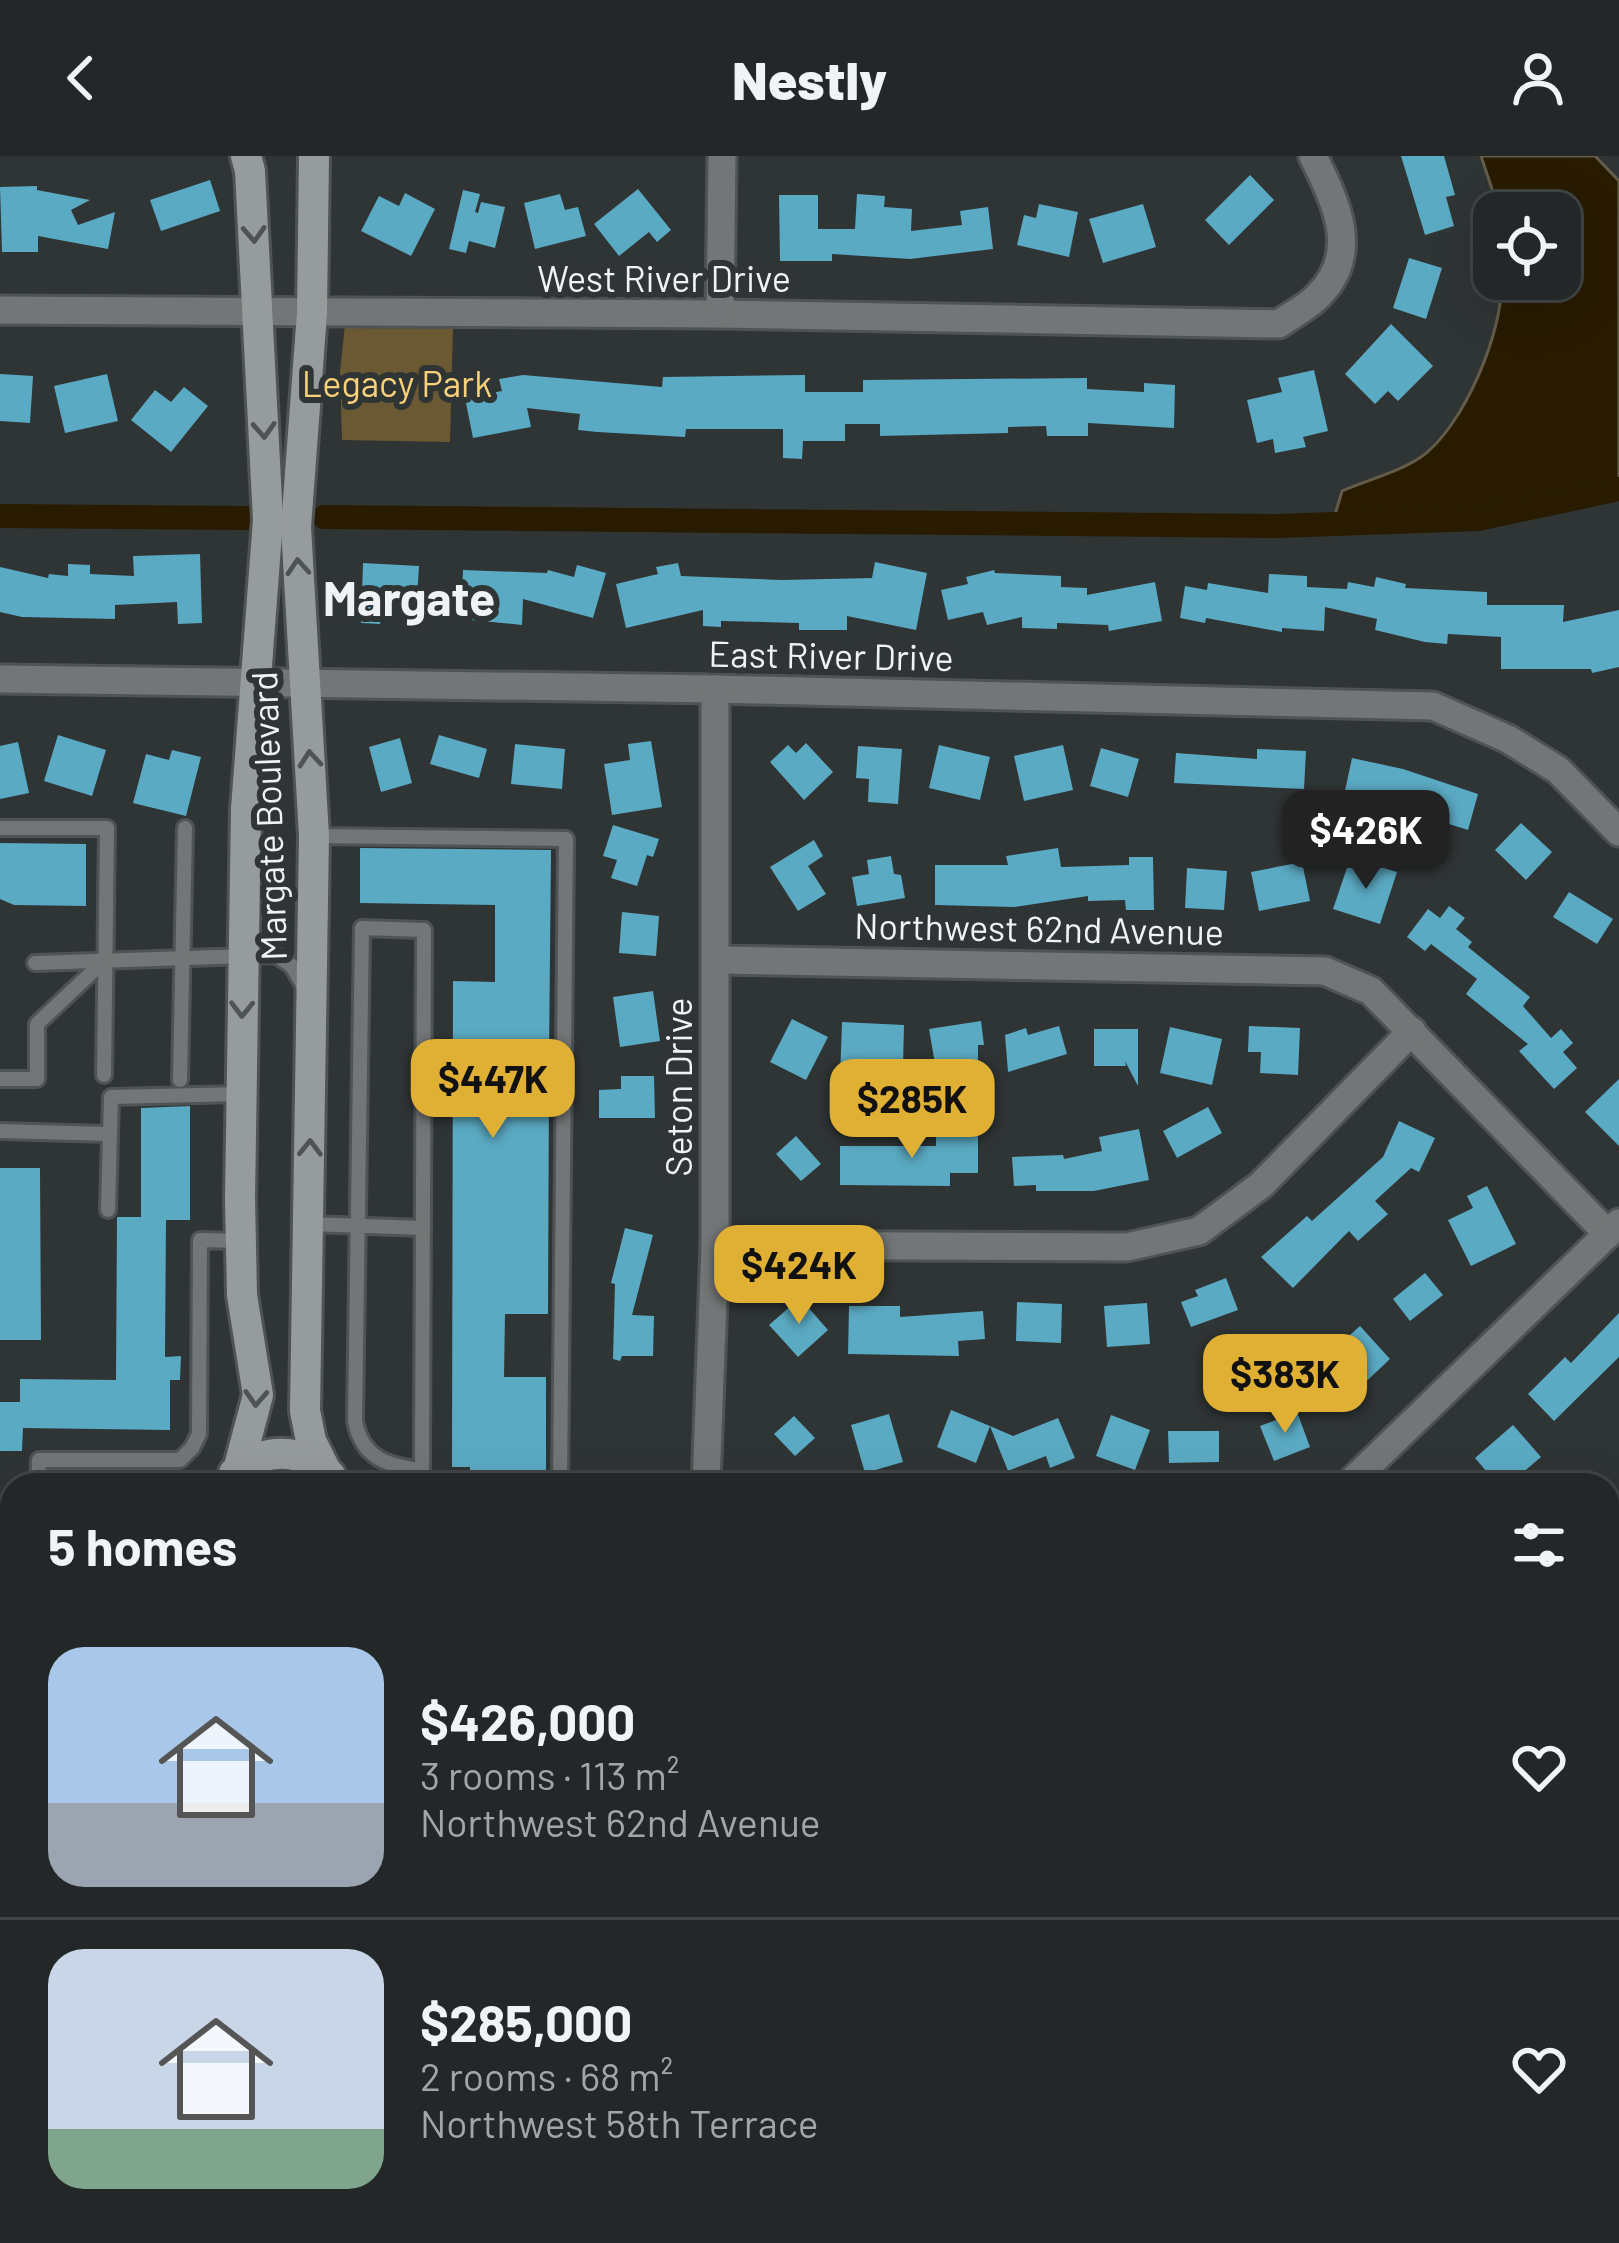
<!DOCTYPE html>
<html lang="en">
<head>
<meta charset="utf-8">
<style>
	:root { --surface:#232728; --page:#2f3334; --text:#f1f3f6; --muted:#a3a5a8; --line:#404445; --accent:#e0b034 }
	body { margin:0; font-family:Barlow,sans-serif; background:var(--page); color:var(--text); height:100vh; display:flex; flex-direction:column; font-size:45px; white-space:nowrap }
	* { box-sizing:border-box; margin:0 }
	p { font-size:39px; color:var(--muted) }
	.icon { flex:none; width:66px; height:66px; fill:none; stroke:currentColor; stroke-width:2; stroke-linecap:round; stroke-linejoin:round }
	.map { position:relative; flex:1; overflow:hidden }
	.drawer { position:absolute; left:0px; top:1317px; width:1620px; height:771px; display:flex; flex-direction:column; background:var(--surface); border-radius:36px 36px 0 0; box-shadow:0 12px 48px #0002,0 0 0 3px var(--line) }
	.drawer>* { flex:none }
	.fabs { position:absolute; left:1473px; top:36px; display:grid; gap:24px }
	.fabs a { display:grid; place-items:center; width:108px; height:108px; border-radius:24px; background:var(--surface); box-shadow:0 12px 48px #0002,0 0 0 3px var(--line); font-size:60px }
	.price { position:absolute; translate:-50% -102px; padding:0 27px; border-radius:24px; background:var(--accent); color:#111; font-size:39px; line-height:78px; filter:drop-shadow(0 3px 6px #0008) }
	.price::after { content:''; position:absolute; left:50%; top:72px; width:36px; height:27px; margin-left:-18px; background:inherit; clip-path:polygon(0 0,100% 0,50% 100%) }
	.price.current { background:#222; color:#fff }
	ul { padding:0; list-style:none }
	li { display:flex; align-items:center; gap:36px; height:300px; padding:0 48px }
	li+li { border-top:3px solid var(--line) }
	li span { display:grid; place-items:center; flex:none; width:336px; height:240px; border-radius:36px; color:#555 }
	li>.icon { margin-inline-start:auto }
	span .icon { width:144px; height:144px; fill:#fffc; stroke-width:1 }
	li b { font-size:51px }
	h2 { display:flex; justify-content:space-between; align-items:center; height:144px; padding:0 48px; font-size:51px }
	header { display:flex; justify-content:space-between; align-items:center; height:156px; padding:0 48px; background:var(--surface); font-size:54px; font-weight:800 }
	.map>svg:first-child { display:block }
	.green { fill:#6b5933 }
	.water { fill:#281b00; stroke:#645c49; stroke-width:3 }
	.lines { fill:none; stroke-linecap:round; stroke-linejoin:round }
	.canal { stroke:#281b00; stroke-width:24 }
	.building { fill:#5baac3 }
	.lane-casing { stroke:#4e5354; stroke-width:20 }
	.street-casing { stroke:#4e5354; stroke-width:33 }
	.secondary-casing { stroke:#4e5354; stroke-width:36 }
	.primary-casing { stroke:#4e5354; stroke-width:36 }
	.lane { stroke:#737576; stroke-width:14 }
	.street { stroke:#737576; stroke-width:27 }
	.secondary { stroke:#969b9c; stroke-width:30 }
	.primary { stroke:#b2b7b9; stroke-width:30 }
	.oneway { stroke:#4e5354 }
	.labels { text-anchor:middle; stroke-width:12; stroke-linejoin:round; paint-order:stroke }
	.street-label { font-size:36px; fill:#f0f3f4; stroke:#2f3435 }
	.park-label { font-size:36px; fill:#f9d17a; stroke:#2f3435 }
	.district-label { font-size:48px; font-weight:bold; fill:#f0f3f4; stroke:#2f3435 }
</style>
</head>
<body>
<header><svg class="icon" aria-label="back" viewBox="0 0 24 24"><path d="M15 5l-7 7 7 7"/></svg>Nestly<svg class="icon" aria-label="person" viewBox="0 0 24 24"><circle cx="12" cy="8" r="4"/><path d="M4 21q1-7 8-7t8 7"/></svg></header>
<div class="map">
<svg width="1619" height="2087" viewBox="0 0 1619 2087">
	<rect width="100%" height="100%" fill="#2f3435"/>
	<!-- green -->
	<path class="green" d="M345 169 453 172 450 286 342 284 340 216Z"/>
	<!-- water -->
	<path class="water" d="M1481 0H1595L1619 25V333L1478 363 1332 369 1342 335C1367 324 1399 316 1421 301 1463 272 1505 173 1501 123H1560V57H1495L1493 36Z"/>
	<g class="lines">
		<!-- canal -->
		<g class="canal">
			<path d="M0 360 247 362"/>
			<path d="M324 361 1278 370 1478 363 1619 333"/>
		</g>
	</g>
	<!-- building -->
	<g class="building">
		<path d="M1401 0H1444L1455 39 1446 41 1454 70 1425 79Z"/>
		<path d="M1250 19 1274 44 1229 89 1205 64Z"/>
		<path d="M210 24 220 55 161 75 150 44Z"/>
		<path d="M37 30V34L90 44 71 54 78 69 115 56 108 93 38 80V96H2L0 31Z"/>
		<path d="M638 33 671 74 657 86 649 76 619 100 594 68Z"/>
		<path d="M463 34 480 38 475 56 478 57 481 46 505 51 495 92 469 85 466 97 449 93Z"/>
		<path d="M405 37 435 53 411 100 361 75 379 40 399 50Z"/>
		<path d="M560 38 565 54 578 51 586 80 535 93 524 47Z"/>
		<path d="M857 38 885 40 884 51 912 53 911 75 962 69 960 55 988 51 993 93 910 103 832 98V105H780L779 39H818V73H855Z"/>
		<path d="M1039 48 1078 56 1069 101 1017 89 1024 59 1036 62Z"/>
		<path d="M1143 48 1156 91 1103 107 1089 63Z"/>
		<path d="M1409 102 1442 112 1426 163 1393 152Z"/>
		<path d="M1391 168 1433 210 1398 245 1388 235 1375 248 1345 218Z"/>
		<path d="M1314 214 1328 275 1303 281 1306 291 1275 297 1273 283 1257 287 1247 244 1282 236 1278 222Z"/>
		<path d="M0 218 33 220 30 267 0 265Z"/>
		<path d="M107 218 118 265 65 277 54 230Z"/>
		<path d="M523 219 662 231 663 221 805 219V236H863V224L1087 222V233L1144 236V227L1175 229 1174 272 1088 267V280H1047L1046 270 1008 271V277L880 280V268H845V285H803L802 303 783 302V273H686L685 281 597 276 578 274 580 258 527 252 531 271 473 282 465 242 502 235 499 223Z"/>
		<path d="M184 231 208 250 171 296 131 264 155 234 171 246Z"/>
		<path d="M200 398 202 467 178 468 177 446 115 449V463L22 461 0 456V411L48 422 49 418 68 420V408L90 409V418L134 420 133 400Z"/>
		<path d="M875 406 927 417 916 474 847 460V474H799V467L721 465V471L703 470V454L626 472 616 428 658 418 656 411 678 407 681 420 781 424 872 422Z"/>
		<path d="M363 407 419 410 416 459 381 457 380 468 361 467Z"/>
		<path d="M577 409 606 417 593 462 523 443 522 469 461 463 463 414 547 417 548 414 574 421Z"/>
		<path d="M994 414 995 417 1061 420V431L1087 432V439L1155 426 1162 465 1109 475 1108 469 1057 467V473L1022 472V461L987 469 983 456 948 464 941 434 968 428 966 421Z"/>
		<path d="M1269 418 1307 420V431L1347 433 1348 426 1374 431 1376 421 1406 428 1405 432 1487 436V449H1564L1563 466 1619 454V511L1592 517 1591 513H1501V481L1448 478 1447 488 1425 486 1375 474 1377 463 1325 451 1324 475 1282 472V476L1206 462 1205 467 1180 462 1185 430 1207 434 1208 427 1268 437Z"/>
		<path d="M58 579 106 594 92 640 44 625Z"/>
		<path d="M439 579 487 593 479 622 430 608Z"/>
		<path d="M400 582 412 627 381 636 369 591Z"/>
		<path d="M651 585 662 651 612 659 604 608 630 604 628 588Z"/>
		<path d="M18 586 29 637 0 643V590Z"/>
		<path d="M806 587 833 616 804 644 770 606 788 589 796 597Z"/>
		<path d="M515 588 565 593 562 633 511 628Z"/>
		<path d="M939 589 990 601 980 644 929 632Z"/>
		<path d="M1063 589 1073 634 1024 645 1014 600Z"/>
		<path d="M858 590 902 593 898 648 868 646 869 623 856 622Z"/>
		<path d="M1101 592 1139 603 1128 641 1090 630Z"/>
		<path d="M1257 593 1306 595 1304 633 1174 627 1176 597 1257 603Z"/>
		<path d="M172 594 201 601 186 660 133 647 146 598 169 604Z"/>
		<path d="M1352 602 1403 613 1478 638 1468 674 1395 651 1394 655 1343 644Z"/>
		<path d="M1521 667 1552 696 1526 724 1495 694Z"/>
		<path d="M613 669 659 683 653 701 647 699 637 730 611 722 617 704 603 700Z"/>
		<path d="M814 684 823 700 808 710 826 738 798 755 770 711Z"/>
		<path d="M0 687 86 688V750L14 749 0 743Z"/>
		<path d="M360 692 551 694 549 901 538 903 540 921H549L548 1158H505L504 1221H546V1325L470 1324V1311H452L453 825 495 826V749L360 747Z"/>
		<path d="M1058 692 1061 711 1129 709V701H1153L1154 754H1126L1125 744 1088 745V740L1014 751 935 749V709H1008L1006 700Z"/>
		<path d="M891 700 894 718 901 719 905 742 857 750 852 721 869 718 867 704Z"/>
		<path d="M1302 706 1310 745 1259 755 1251 716Z"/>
		<path d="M1364 706 1397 716 1380 768 1333 753 1348 709 1362 714Z"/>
		<path d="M1187 712 1227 715 1224 754 1185 752Z"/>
		<path d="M1569 736 1613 763 1597 788 1553 761Z"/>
		<path d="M1449 750 1465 762 1456 773 1472 786 1468 791 1530 841 1523 850 1551 882 1561 873 1573 887 1563 896 1577 912 1554 933 1519 895 1528 888 1466 838 1477 823 1431 788 1425 795 1407 781 1428 753 1440 762Z"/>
		<path d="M622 756 659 760 656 800 619 797Z"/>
		<path d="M653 835 660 885 620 891 613 841Z"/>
		<path d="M792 863 828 881 806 924 770 906Z"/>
		<path d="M981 865 984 889H978V920L938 925 929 873Z"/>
		<path d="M842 866 904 869 903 910 859 908 858 923H840Z"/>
		<path d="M1059 870 1067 898 1008 916 1005 879 1026 872 1028 879Z"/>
		<path d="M1249 870 1300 872 1298 919 1260 917 1261 896H1248Z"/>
		<path d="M1170 871 1222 883 1212 929 1160 917Z"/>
		<path d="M1094 873H1138V930L1125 905 1126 910H1094Z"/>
		<path d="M621 920H654L655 962H599V934L621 933Z"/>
		<path d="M1619 923V990L1585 956Z"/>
		<path d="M190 950V1064H166L165 1201 181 1200 180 1224H170V1274L23 1272 22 1295H0V1246H20V1223L116 1224 117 1061H141V952Z"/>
		<path d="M1208 951 1222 977 1177 1002 1163 975Z"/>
		<path d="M1399 965 1435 982 1419 1016 1411 1012 1375 1045 1388 1058 1358 1085 1349 1075 1293 1132 1261 1101 1307 1060 1312 1065 1383 1001Z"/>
		<path d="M936 971 978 972V1017H950V1030L840 1029V990H936Z"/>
		<path d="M1139 973 1149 1024 1094 1035H1036V1029L1014 1030 1012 1001 1063 999 1064 1003 1102 995 1099 981Z"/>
		<path d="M796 980 821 1008 801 1025 776 998Z"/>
		<path d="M0 1012H40L41 1184H0Z"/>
		<path d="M1487 1030 1516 1088 1471 1110 1448 1064 1473 1052 1467 1040Z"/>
		<path d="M625 1072 653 1079 632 1159 654 1160 653 1200H622L620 1205 613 1203 615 1128 611 1127Z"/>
		<path d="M1425 1117 1443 1139 1410 1165 1393 1143Z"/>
		<path d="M1226 1122 1238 1154 1191 1171 1181 1146 1198 1140 1195 1134Z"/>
		<path d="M800 1142 828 1174 798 1201 769 1169Z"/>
		<path d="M1017 1146 1062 1148 1061 1187 1016 1185Z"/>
		<path d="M1147 1147 1150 1188 1107 1191 1104 1150Z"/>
		<path d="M849 1150H900V1161L983 1155 985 1183 958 1185 959 1200 848 1198Z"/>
		<path d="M1619 1157V1201L1554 1265 1528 1238 1565 1201 1571 1207Z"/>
		<path d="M1360 1170 1390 1203 1354 1237 1323 1203Z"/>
		<path d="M951 1254 990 1270 976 1307 937 1291Z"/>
		<path d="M1297 1256 1310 1291 1274 1305 1260 1270Z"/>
		<path d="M889 1258 903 1306 865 1317 851 1269Z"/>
		<path d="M1111 1259 1150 1274 1135 1314 1096 1300Z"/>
		<path d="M794 1260 815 1282 795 1300 774 1278Z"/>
		<path d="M1058 1262 1075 1302 1050 1312 1046 1300 1008 1315 990 1270 1013 1280Z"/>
		<path d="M1513 1269 1541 1301 1508 1329H1498L1475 1302Z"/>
		<path d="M1168 1275H1219V1306L1169 1307Z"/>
	</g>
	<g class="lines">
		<defs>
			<g id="lane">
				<path d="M0 672H107L104 919"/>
				<path d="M314 680 566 683 560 1329"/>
				<path d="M362 772 424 774 422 1314C387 1310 362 1302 355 1265Z"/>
				<path d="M35 807 276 799 292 810 303 829"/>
				<path d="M0 923H37V868L106 803"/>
				<path d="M180 924 185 672"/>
				<path d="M0 975 109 978"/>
				<path d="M108 1054 111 941 241 938"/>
				<path d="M309 1068 423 1072"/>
				<path d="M38 1329 39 1304H180L192 1292 199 1278 200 1084 239 1085"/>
				<path d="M0 1571 2 1631H12"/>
				<path d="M0 1754 12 1755"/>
				<path d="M1608 1911 1619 1901"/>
				<path d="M0 1963H12"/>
				<path d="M0 2021H12"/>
				<path d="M1305 2076 1315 2087"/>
				<path d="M1514 2076 1526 2087"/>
				<path d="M63 2087V2076"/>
				<path d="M578 2087V2076"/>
				<path d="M1350 2087 1365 2076"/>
			</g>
			<g id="street">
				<path d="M0 154 720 158 1279 168C1291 159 1308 151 1318 140 1362 97 1335 45 1313 0"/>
				<path d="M720 158 722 0"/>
				<path d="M0 523 715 533 1433 550 1508 583 1558 614 1619 676"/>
				<path d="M716 804 1325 815 1371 835 1608 1078"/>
				<path d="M715 1089 1127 1091 1199 1075 1261 1029 1412 875"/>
				<path d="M706 1329 715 1089V533"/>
				<path d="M1348 1329 1619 1067"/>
				<path d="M0 1356 12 1357"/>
			</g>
			<g id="secondary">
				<path d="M314 0 312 157 296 371 314 680 305 1255 311 1285 326 1315"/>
				<path d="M238 1314 258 1239 242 1139 240 1043 246 653 268 364 250 15 246 0"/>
				<path d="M234 1317C264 1291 301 1291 330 1319"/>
				<path d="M1608 1737 1619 1756"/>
				<path d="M231 2087 232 2076"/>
				<path d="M295 2087 296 2076"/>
			</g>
			<g id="primary">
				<path d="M1608 1670 1619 1660"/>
				<path d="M1608 1771 1619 1761"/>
				<path d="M1059 2087 1085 2076"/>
				<path d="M1180 2087 1201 2076"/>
			</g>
		</defs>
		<!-- lane casing -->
		<use href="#lane" class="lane-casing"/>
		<!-- street casing -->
		<use href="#street" class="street-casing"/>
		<!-- secondary casing -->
		<use href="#secondary" class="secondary-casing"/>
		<!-- primary casing -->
		<use href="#primary" class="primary-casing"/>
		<!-- lane -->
		<use href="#lane" class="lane"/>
		<!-- street -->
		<use href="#street" class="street"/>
		<!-- secondary -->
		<use href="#secondary" class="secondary"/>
		<!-- primary -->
		<use href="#primary" class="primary"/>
	</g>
	<!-- one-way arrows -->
	<defs><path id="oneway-chevron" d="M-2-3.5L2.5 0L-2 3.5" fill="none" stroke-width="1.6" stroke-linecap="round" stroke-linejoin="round" transform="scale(3)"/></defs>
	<g class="oneway">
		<use href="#oneway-chevron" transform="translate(254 78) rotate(87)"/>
		<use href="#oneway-chevron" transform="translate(264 274) rotate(87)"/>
		<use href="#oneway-chevron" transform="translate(298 411) rotate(-94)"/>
		<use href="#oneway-chevron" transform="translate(310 603) rotate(-95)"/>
		<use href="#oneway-chevron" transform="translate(242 853) rotate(91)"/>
		<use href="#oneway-chevron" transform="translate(310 992) rotate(-89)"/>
		<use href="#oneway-chevron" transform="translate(256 1242) rotate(93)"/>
	</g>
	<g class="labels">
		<!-- street labels -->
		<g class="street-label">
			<text x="664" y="136">West River Drive</text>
			<text transform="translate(831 500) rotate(1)" y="13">East River Drive</text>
			<text transform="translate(269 660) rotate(-92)" y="13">Margate Boulevard</text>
			<text transform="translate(1039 773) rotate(1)" y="13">Northwest 62nd Avenue</text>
			<text transform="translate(679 931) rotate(-90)" y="13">Seton Drive</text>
		</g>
		<!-- park labels -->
		<g class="park-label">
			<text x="397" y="241">Legacy Park</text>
		</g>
		<!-- district labels -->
		<g class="district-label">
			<text x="409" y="460">Margate</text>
		</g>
	</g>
</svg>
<div class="fabs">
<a><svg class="icon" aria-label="locate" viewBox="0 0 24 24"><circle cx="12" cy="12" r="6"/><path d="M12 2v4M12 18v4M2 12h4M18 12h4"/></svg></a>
</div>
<b class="price current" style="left:1366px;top:736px">$426K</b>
<b class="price" style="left:493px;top:985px">$447K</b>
<b class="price" style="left:912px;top:1005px">$285K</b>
<b class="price" style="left:799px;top:1171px">$424K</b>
<b class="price" style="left:1285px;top:1280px">$383K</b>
<section class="drawer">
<h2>5 homes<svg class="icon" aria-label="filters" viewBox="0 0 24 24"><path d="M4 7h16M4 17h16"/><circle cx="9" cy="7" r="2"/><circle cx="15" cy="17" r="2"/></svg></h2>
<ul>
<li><span style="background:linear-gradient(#a9c7e8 65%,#9aa5b1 0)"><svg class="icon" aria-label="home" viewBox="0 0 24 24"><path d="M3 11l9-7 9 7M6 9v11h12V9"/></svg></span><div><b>$426,000</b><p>3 rooms · 113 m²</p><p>Northwest 62nd Avenue</p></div><svg class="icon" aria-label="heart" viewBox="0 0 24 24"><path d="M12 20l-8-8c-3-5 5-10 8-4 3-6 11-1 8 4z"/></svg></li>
<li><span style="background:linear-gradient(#c9d6e8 75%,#7fa58c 0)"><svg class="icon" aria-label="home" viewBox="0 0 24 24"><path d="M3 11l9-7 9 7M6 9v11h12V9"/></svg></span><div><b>$285,000</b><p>2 rooms · 68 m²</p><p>Northwest 58th Terrace</p></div><svg class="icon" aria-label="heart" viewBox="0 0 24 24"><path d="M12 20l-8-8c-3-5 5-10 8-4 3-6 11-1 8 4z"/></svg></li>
</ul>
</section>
</div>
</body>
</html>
